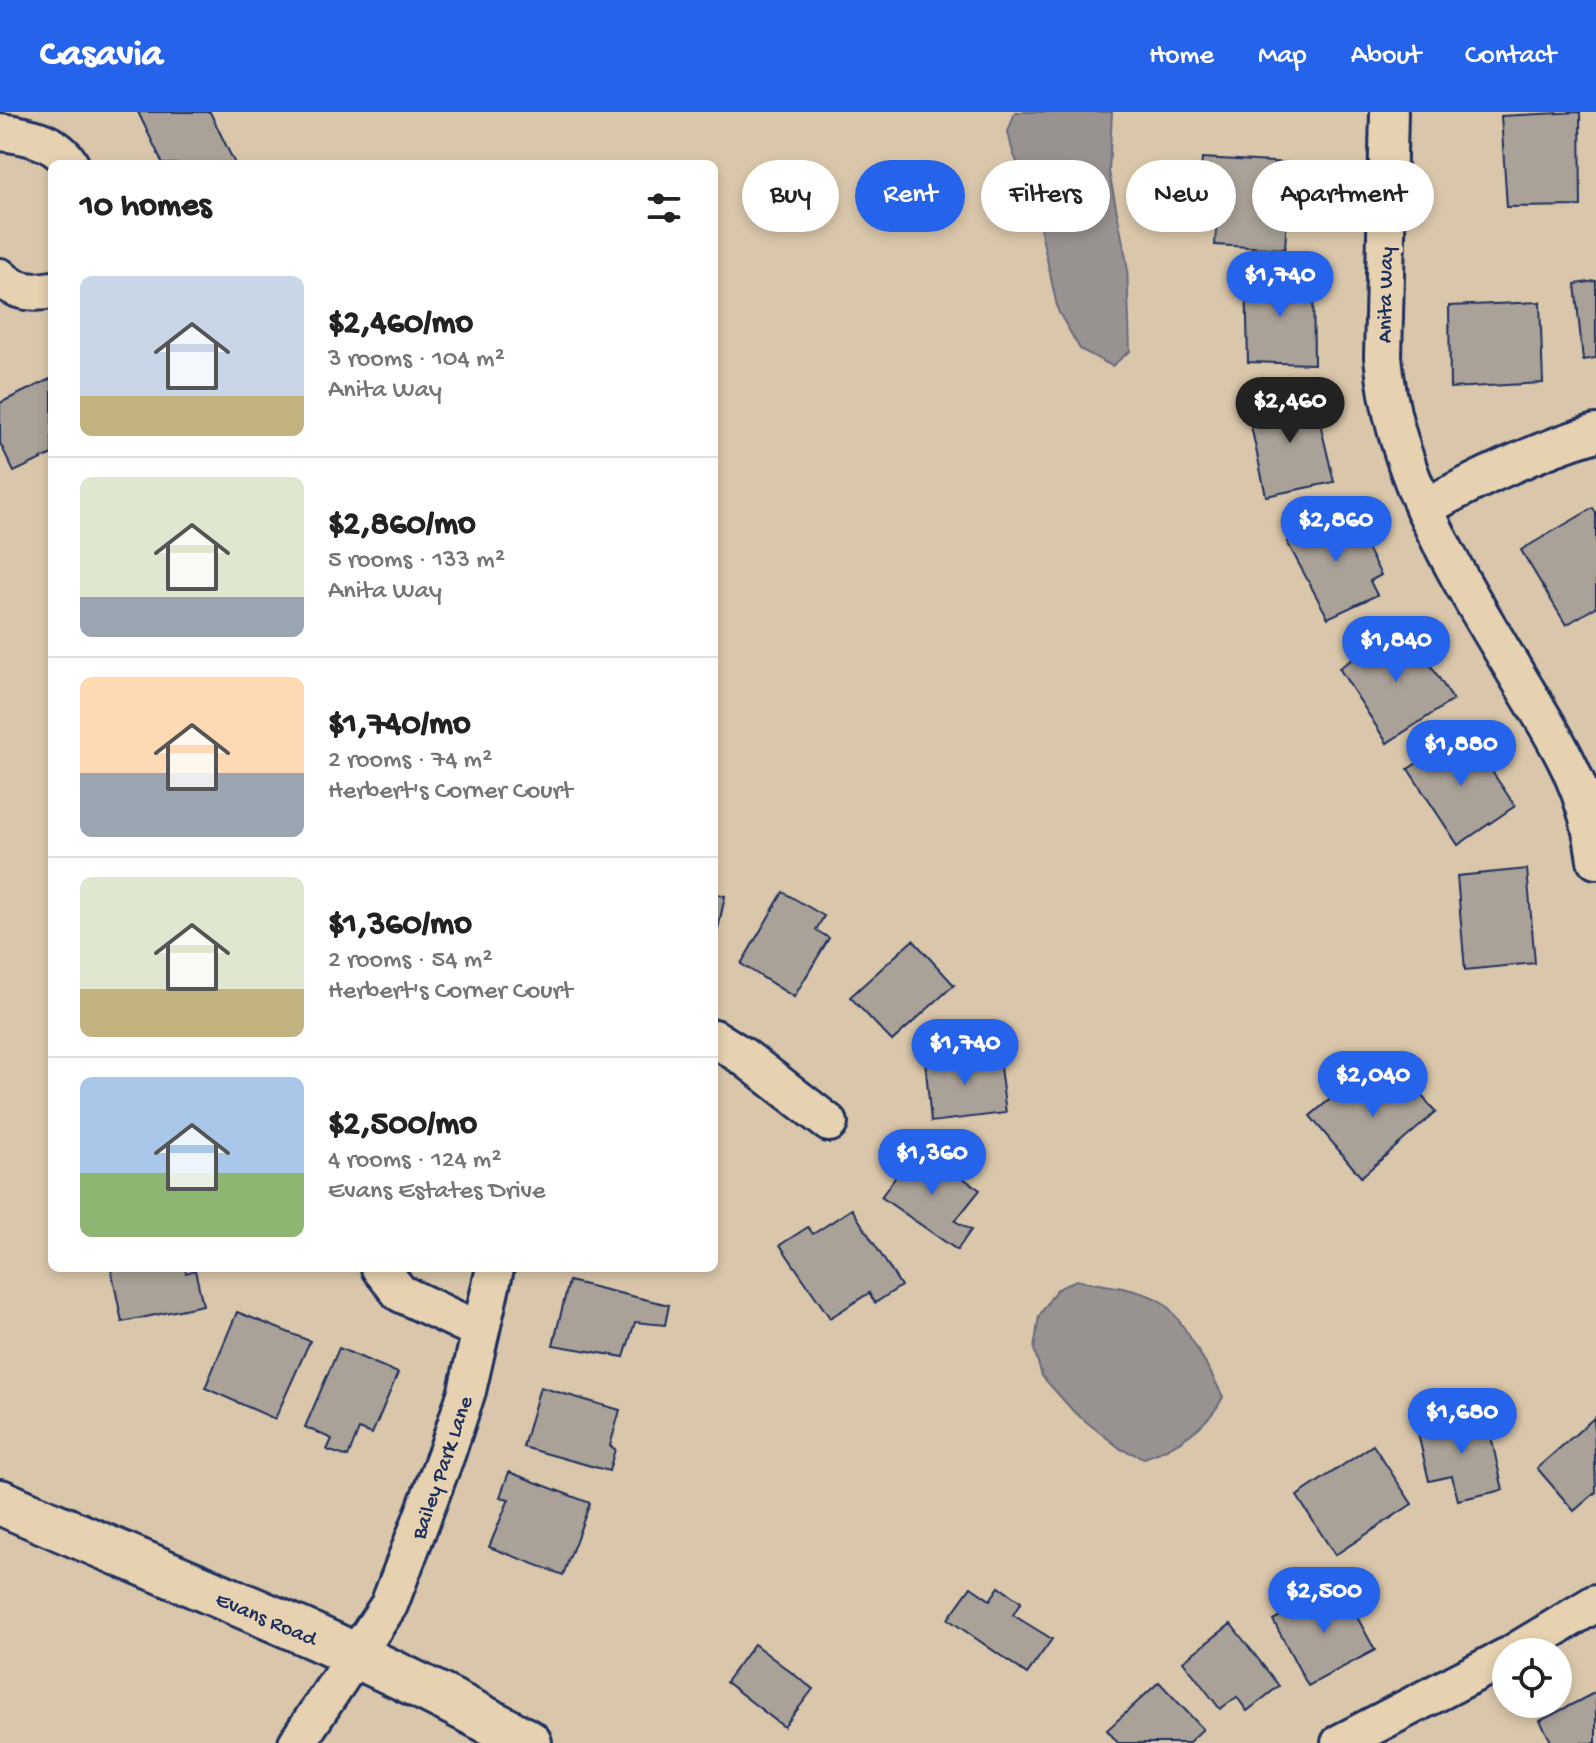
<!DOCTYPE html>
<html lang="en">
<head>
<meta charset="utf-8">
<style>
	:root { --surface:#fff; --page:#f2f2f2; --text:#222; --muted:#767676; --line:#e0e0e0; --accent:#2563eb }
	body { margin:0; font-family:"Gochi Hand",sans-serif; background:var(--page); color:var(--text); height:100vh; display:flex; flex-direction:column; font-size:30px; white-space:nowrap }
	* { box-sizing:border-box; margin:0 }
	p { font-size:26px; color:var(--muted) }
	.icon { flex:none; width:44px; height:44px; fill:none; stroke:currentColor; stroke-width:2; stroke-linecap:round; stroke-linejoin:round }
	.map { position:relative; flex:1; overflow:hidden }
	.details { position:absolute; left:48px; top:48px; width:670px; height:1112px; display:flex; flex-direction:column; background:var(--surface); border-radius:12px; box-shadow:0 4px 12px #0003 }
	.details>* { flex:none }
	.top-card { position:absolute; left:742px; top:48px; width:734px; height:72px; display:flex; gap:16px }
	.fabs { position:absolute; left:1492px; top:1526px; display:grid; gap:16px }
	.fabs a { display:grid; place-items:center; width:80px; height:80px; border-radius:50%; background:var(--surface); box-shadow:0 4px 12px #0003; font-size:40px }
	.price { position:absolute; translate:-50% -68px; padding:0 18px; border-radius:28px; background:var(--accent); color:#fff; font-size:26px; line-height:52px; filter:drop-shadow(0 2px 4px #0008) }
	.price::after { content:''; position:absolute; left:50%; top:48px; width:24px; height:18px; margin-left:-12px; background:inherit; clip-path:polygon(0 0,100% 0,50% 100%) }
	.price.on { background:#222; color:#fff }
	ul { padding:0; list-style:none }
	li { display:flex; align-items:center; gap:24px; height:200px; padding:0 32px }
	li+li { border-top:2px solid var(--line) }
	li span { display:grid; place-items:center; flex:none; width:224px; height:160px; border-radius:12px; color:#555 }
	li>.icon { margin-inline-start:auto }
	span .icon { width:96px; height:96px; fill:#fffc; stroke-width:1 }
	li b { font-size:34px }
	h2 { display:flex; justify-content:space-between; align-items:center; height:96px; padding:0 32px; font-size:34px }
	.pill { padding:0 28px; border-radius:36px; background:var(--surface); box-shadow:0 4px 12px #0003; font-size:28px; line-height:72px }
	.pill.on { background:var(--accent); color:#fff }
	header { display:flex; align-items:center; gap:48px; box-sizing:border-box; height:112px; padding:0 40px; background:var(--accent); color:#fff }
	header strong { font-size:38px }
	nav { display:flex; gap:44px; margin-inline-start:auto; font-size:28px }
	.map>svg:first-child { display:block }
	.water { fill:#989391; stroke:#666b7d; stroke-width:2 }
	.building { fill:#aaa298; stroke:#1b2f5e; stroke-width:2 }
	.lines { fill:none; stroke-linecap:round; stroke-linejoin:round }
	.minor-casing { stroke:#1b2f5e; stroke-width:42 }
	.major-casing { stroke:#1b2f5e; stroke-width:50 }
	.minor { stroke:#e6d1b0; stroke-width:36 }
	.major { stroke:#e6d1b0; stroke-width:44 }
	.labels { text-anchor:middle; stroke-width:8; stroke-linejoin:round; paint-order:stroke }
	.street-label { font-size:22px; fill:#1b2f5e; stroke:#e6d1b0 }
</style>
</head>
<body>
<header>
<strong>Casavia</strong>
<nav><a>Home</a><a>Map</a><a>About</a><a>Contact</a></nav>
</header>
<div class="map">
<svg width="1596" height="1631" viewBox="0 0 1596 1631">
	<rect width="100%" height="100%" fill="#dac7ab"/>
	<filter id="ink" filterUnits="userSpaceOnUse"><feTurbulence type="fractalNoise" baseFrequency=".0125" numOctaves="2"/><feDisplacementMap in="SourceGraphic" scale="16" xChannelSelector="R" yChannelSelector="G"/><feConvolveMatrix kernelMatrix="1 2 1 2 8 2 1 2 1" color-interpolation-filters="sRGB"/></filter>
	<g filter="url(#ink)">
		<!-- water -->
		<g class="water">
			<path d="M1015 0H1112L1109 60 1127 151 1130 239 1112 254 1080 237 1058 199 1034 87 1013 41 1008 20Z"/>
			<path d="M1076 1168C1103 1174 1138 1175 1162 1190 1180 1202 1213 1264 1223 1285 1209 1314 1175 1336 1144 1346L1121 1337 1074 1300 1042 1264 1034 1237 1039 1204 1056 1178Z"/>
		</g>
		<!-- building -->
		<g class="building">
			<path d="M138 0H210L235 52H163Z"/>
			<path d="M1580 0 1581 94 1507 95 1501 4Z"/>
			<path d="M1202 46 1290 51 1285 137 1215 133 1217 108 1198 107Z"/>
			<path d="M1246 162 1313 163 1314 252 1248 250Z"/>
			<path d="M1596 169V246L1583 248 1575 172Z"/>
			<path d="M1540 190 1543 271 1450 276 1449 194Z"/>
			<path d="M52 266V342L14 360 0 331V291Z"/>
			<path d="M1313 282 1334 370 1266 384 1247 295Z"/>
			<path d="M1593 396 1596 401V495L1566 513 1521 438Z"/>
			<path d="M1347 398 1381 463 1370 469 1377 483 1328 506 1287 430Z"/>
			<path d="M1405 513 1453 588 1387 631 1339 556Z"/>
			<path d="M1465 619 1515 694 1458 733 1408 657Z"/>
			<path d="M1527 757 1535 851 1465 858 1457 764Z"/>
			<path d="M783 780 824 804 816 818 829 826 794 885 741 852Z"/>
			<path d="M714 781 725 784 714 836Z"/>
			<path d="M913 828 954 873 892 929 850 885Z"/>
			<path d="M998 940 1006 1001 931 1010 925 948Z"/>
			<path d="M1395 954 1436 1000 1361 1065 1310 1004 1353 968 1364 981Z"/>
			<path d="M918 1035 980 1078 955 1109 971 1118 957 1138 881 1085Z"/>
			<path d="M852 1097 901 1174 875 1191 869 1181 830 1206 780 1133 808 1115 813 1122Z"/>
			<path d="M111 1156H185L186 1161 195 1158 203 1193 122 1210Z"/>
			<path d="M569 1169 669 1193 665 1213 635 1210 624 1245 553 1233Z"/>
			<path d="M237 1200 310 1229 275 1307 205 1276Z"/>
			<path d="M339 1236 398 1261 372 1322 359 1317 348 1345 327 1338 332 1327 305 1315Z"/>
			<path d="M540 1275 620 1298 610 1334 615 1337 609 1359 523 1335Z"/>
			<path d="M1486 1302 1503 1378 1458 1388 1452 1364 1429 1369 1417 1317Z"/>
			<path d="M1594 1306 1596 1380 1574 1399 1537 1356Z"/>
			<path d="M1373 1333 1412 1392 1335 1443 1297 1384Z"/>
			<path d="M509 1360 590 1391 563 1463 489 1435 509 1387 500 1385Z"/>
			<path d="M1339 1472 1375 1538 1308 1574 1273 1508Z"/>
			<path d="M971 1475 990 1488 999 1475 1021 1490 1013 1503 1052 1527 1027 1562 948 1507Z"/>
			<path d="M1231 1512 1279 1574 1247 1599 1237 1585 1220 1597 1183 1549Z"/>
			<path d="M754 1532 813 1577 784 1615 726 1570Z"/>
			<path d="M1159 1570 1203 1617 1188 1631H1118L1107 1618Z"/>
			<path d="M1596 1580V1631H1552L1540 1609Z"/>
		</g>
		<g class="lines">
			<defs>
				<g id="minor">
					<path d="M1389 0 1383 245C1394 366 1455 459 1515 560 1554 625 1587 671 1596 748"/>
					<path d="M0 20C25 23 56 28 70 52"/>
					<path d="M0 165C15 180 32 182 52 178"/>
					<path d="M1424 396C1480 366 1535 339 1596 321"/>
					<path d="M714 926 744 945 829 1011"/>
					<path d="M380 1156 400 1181 480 1219"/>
					<path d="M1515 1540 1596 1491"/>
					<path d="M297 1631 389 1493 447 1340 467 1279 495 1156"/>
					<path d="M1340 1631 1506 1545"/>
				</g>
				<path id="major" d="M0 1390C177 1468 360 1536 529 1631"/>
			</defs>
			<!-- minor casing -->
			<use href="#minor" class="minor-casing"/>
			<!-- major casing -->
			<use href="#major" class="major-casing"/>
			<!-- minor -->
			<use href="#minor" class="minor"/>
			<!-- major -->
			<use href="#major" class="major"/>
		</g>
	</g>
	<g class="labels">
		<!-- street labels -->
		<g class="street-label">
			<text transform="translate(1383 183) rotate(-89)" y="8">Anita Way</text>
			<text transform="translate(440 1355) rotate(-71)" y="8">Bailey Park Lane</text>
			<text transform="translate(267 1505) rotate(23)" y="8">Evans Road</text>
		</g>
	</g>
</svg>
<div class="fabs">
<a><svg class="icon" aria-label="locate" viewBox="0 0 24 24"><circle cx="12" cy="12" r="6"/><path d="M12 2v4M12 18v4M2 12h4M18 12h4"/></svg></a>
</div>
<b class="price" style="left:1280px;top:207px">$1,740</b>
<b class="price on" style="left:1290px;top:333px">$2,460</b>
<b class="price" style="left:1336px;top:452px">$2,860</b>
<b class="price" style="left:1396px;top:572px">$1,840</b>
<b class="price" style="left:1461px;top:676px">$1,880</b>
<b class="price" style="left:965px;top:975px">$1,740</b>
<b class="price" style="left:1373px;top:1007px">$2,040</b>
<b class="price" style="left:932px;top:1085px">$1,360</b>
<b class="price" style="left:1462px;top:1344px">$1,680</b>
<b class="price" style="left:1324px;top:1523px">$2,500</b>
<div class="top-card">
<a class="pill">Buy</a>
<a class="pill on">Rent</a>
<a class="pill">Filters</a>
<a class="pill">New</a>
<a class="pill">Apartment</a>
</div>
<section class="details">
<h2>10 homes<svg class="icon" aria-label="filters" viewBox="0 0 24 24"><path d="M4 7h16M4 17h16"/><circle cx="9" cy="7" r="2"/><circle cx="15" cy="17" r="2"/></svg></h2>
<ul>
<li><span style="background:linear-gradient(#c9d6e8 75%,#c2b280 0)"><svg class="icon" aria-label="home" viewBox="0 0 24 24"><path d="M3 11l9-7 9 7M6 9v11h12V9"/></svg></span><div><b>$2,460/mo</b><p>3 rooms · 104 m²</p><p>Anita Way</p></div></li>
<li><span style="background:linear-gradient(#dfe7d0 75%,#9aa5b1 0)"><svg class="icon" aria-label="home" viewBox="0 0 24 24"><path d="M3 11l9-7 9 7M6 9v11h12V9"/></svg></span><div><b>$2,860/mo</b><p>5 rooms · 133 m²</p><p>Anita Way</p></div></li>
<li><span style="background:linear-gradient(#ffd9b3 60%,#9aa5b1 0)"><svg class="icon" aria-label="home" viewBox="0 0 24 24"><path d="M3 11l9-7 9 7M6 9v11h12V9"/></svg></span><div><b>$1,740/mo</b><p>2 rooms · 74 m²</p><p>Herbert's Corner Court</p></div></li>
<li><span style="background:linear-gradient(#dfe7d0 70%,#c2b280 0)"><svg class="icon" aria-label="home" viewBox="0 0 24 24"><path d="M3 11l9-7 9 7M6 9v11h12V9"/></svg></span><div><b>$1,360/mo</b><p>2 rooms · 54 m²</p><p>Herbert's Corner Court</p></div></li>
<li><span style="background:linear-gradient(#a9c7e8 60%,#8fb573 0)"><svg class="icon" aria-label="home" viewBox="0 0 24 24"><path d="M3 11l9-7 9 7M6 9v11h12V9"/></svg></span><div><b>$2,500/mo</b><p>4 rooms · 124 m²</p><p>Evans Estates Drive</p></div></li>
</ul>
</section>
</div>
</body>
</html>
